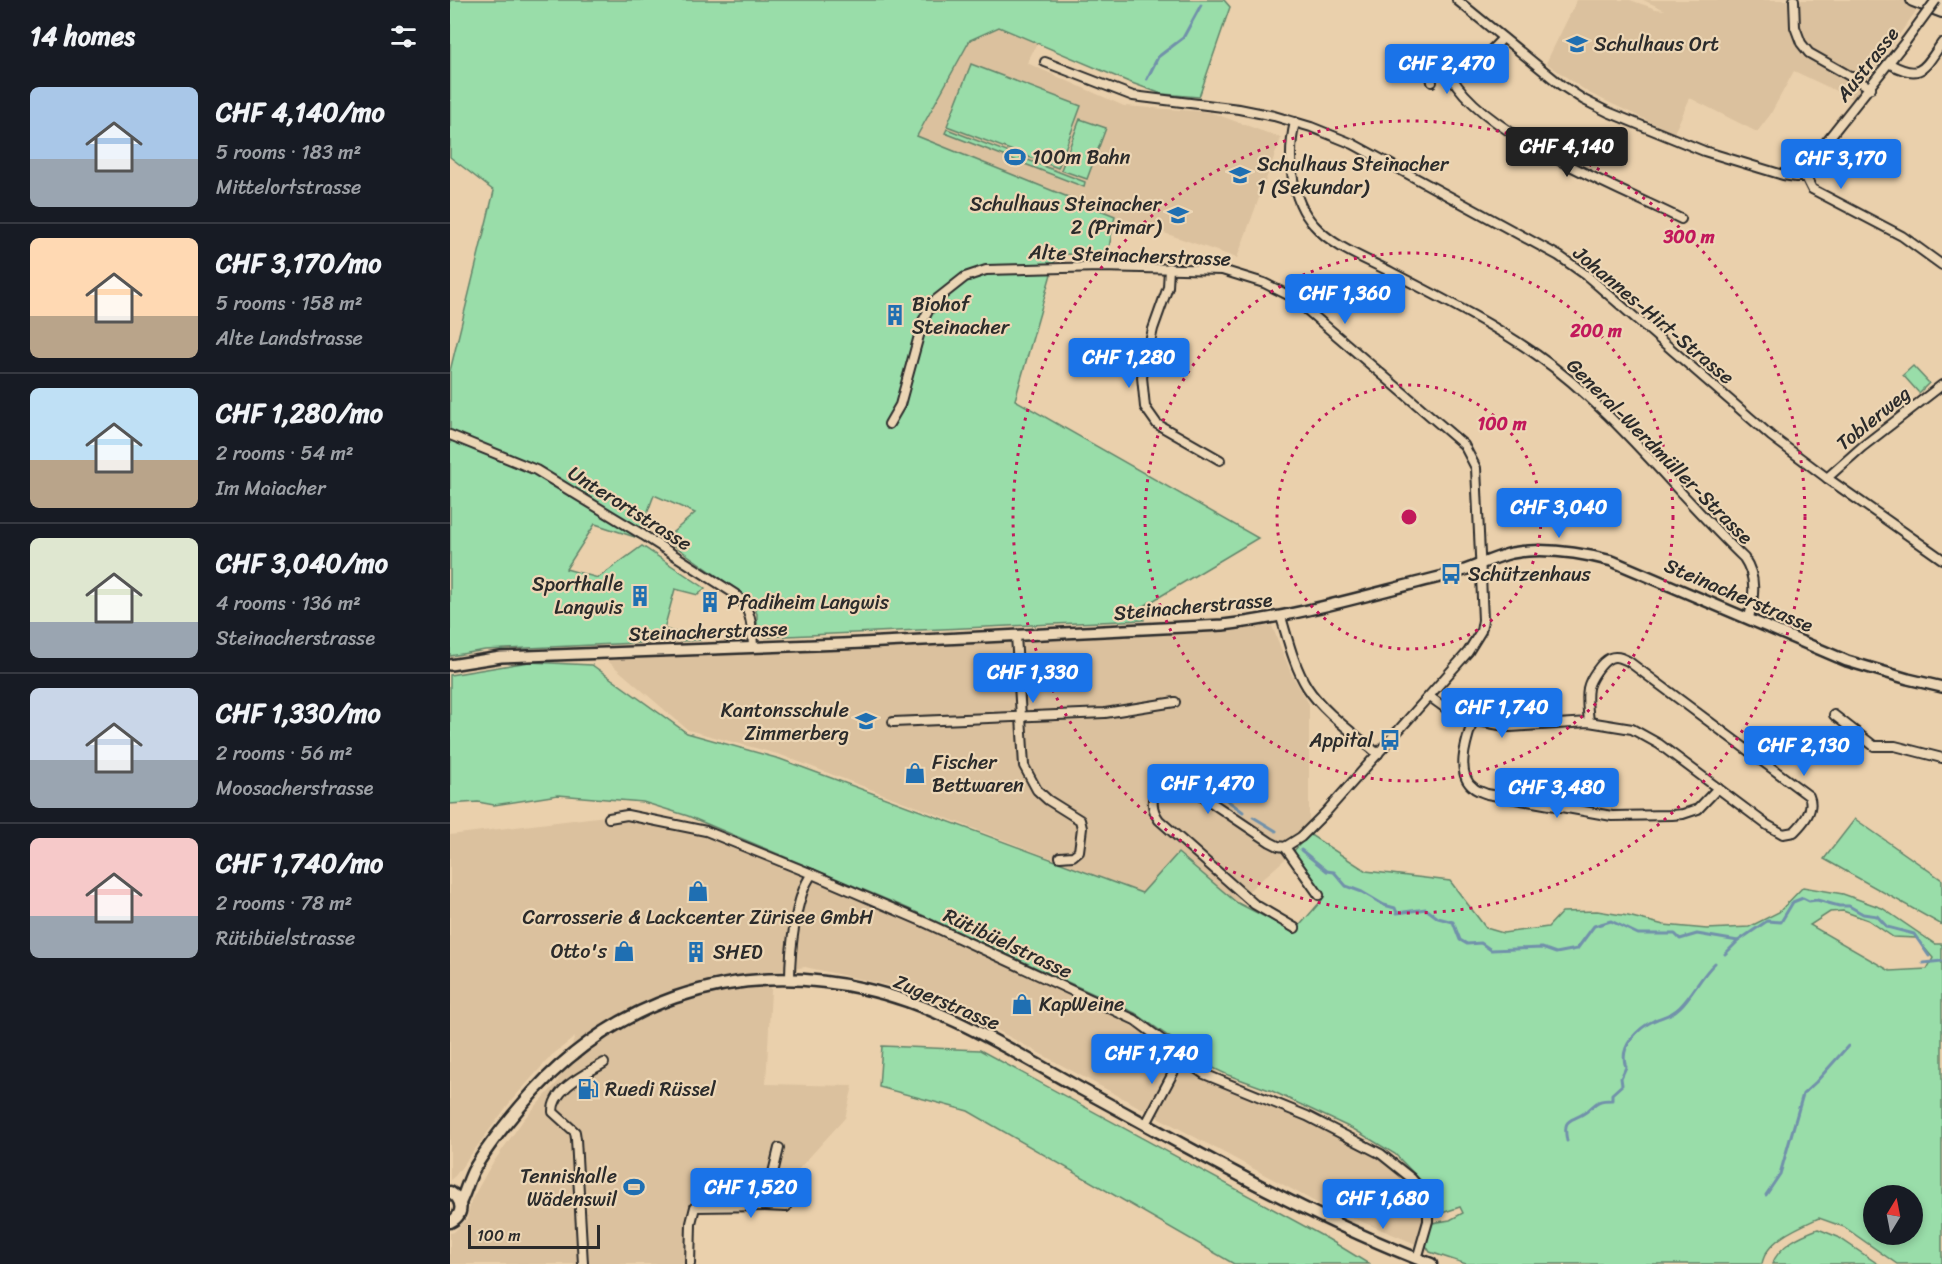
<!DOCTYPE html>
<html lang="en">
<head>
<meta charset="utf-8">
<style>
	:root { --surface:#171b24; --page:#20242c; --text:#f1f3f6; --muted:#9ea1a6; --line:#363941; --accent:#1a73e8 }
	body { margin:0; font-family:Sriracha,sans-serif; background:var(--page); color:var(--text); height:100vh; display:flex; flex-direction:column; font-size:22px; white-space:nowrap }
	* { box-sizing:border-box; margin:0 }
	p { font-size:20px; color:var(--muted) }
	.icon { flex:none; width:33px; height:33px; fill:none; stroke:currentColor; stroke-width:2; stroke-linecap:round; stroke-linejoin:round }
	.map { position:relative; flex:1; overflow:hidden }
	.side { display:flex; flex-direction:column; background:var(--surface); width:450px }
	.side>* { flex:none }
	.needle { width:39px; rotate:10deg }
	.buttons { position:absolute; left:1413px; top:1185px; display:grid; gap:12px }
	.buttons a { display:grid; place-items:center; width:60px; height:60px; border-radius:50%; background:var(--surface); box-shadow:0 3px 9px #0003; font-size:30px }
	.scale { position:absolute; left:18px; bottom:15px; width:132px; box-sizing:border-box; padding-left:6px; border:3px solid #2b2b2b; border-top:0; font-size:16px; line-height:21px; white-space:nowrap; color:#2b2b2b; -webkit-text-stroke:4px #ecd6b5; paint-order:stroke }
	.price { position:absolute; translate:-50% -51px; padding:0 14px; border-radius:6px; background:var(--accent); color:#fff; font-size:20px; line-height:39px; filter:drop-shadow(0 2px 3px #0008) }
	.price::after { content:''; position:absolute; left:50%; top:36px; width:18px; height:14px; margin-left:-9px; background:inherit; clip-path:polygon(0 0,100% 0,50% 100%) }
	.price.on { background:#222; color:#fff }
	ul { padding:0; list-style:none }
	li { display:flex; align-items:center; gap:18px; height:150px; padding:0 30px }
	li+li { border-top:2px solid var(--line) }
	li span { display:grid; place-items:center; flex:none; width:168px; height:120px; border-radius:9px; color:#555 }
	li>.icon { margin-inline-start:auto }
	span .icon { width:72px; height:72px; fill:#fffc; stroke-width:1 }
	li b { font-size:26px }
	h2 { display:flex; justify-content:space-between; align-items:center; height:72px; padding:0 30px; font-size:26px }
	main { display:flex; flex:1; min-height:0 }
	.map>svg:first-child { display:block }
	.built { fill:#dbc19e }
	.green { fill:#99dda9; stroke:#62846a; stroke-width:1.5; fill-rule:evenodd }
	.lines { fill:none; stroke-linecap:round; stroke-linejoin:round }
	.stream { stroke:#7191aa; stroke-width:3 }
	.minor-casing { stroke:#2b2b2b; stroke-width:12 }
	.tertiary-casing { stroke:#2b2b2b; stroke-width:14 }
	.secondary-casing { stroke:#2b2b2b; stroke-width:15 }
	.primary-casing { stroke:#2b2b2b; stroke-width:16 }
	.minor { stroke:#ecd6b5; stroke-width:8 }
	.tertiary { stroke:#ecd6b5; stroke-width:9 }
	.secondary { stroke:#ecd6b5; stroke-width:10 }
	.primary { stroke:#ecd6b5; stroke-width:12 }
	.minor-bridge-casing { stroke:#2b2b2b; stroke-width:12; stroke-linecap:butt }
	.minor-bridge { stroke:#ecd6b5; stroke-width:8 }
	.ring { fill:none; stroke:#c2185b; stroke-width:3; stroke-dasharray:3 6 }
	.labels { text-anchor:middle; stroke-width:4.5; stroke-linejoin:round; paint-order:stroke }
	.poi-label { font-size:20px; fill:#2b2b2b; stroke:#ecd6b5; text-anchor:start }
	.street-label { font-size:20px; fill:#2b2b2b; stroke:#ecd6b5 }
	.centre { fill:#c2185b; stroke:#ecd6b5; stroke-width:3 }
	.ring-label { font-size:18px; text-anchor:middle; font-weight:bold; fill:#c2185b; stroke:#ecd6b5; stroke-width:4.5; stroke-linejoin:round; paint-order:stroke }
</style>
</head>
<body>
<main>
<section class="side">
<h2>14 homes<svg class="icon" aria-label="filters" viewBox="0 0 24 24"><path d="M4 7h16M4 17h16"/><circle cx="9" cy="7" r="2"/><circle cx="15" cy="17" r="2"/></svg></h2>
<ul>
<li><span style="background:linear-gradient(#a9c7e8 60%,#9aa5b1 0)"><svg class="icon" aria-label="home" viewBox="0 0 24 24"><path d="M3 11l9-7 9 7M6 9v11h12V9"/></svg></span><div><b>CHF 4,140/mo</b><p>5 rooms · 183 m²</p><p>Mittelortstrasse</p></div></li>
<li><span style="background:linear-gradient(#ffd9b3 65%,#b9a48a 0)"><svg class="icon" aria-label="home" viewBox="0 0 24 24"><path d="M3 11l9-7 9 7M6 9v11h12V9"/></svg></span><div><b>CHF 3,170/mo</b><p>5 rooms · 158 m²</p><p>Alte Landstrasse</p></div></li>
<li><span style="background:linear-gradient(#bfe0f5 60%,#b9a48a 0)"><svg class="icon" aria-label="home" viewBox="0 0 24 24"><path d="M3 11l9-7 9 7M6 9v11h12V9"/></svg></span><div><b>CHF 1,280/mo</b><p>2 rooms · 54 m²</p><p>Im Maiacher</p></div></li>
<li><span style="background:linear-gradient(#dfe7d0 70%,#9aa5b1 0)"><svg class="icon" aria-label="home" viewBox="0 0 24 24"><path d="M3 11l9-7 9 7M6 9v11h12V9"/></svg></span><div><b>CHF 3,040/mo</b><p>4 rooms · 136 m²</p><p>Steinacherstrasse</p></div></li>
<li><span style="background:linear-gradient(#c9d6e8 60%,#9aa5b1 0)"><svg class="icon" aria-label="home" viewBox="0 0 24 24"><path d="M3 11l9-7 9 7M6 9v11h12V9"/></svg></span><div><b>CHF 1,330/mo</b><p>2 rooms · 56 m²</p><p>Moosacherstrasse</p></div></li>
<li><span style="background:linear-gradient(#f6c9c9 65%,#9aa5b1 0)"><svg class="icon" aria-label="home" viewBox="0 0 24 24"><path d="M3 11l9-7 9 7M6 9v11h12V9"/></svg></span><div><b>CHF 1,740/mo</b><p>2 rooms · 78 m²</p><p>Rütibüelstrasse</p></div></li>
</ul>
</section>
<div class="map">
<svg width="1492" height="1264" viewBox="0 0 1492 1264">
	<rect width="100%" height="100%" fill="#ead0ac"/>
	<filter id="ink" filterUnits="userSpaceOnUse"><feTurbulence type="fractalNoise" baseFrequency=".0167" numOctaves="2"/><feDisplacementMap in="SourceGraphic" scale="12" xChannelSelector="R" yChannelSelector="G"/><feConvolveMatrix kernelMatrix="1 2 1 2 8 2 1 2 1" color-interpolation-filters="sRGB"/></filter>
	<g filter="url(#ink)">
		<!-- built -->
		<g class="built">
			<path d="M1127 0H1180L1206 9 1215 10 1193 0H1474L1403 99 1344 71 1320 115 1307 132 1240 98 1224 133 1139 93 1096 63Z"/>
			<path d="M549 27 587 43 577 63 674 106 760 112 831 138 787 258 665 216 467 136 520 40Z"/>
			<path d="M822 626 842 675 859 704V834L842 853 786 902 728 853 693 893 331 755 238 730 152 656 545 642Z"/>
			<path d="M164 815 251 831 357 874 669 1018 705 1040 745 1073 863 1124 930 1157 971 1193 974 1219 966 1244 869 1204 530 1021 487 1002 438 985 355 967 322 972 316 1084 403 1086 395 1118 315 1206 245 1207 240 1264H0V1233L4 1232 17 1219 21 1201 40 1167 74 1119 107 1083 125 1037 102 1055 61 1101 5 1176 0 1180V835Z"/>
		</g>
		<!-- green -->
		<g class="green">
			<path d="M0 0H774L780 7 749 97 712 94 679 82 549 27 520 40 467 136 665 216 657 258 607 253 565 400 808 538 694 606V620L315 637 307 630V614L301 600 215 539 245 513 204 495 188 538 145 524 116 569 148 578 192 546 255 588 248 595 225 589 214 629 252 640 35 650 0 656V371L44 191 0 157Z"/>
			<path d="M521 64 631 106 608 168 497 126Z"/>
			<path d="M630 119 656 128 637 179 611 170Z"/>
			<path d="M497 129 635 182 634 187 495 133Z"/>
			<path d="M1463 366 1479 383 1469 393 1453 375Z"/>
			<path d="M79 662 142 665 237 733 330 759 692 893 728 853 786 902 844 932 872 900 842 853 859 834 916 871 1000 881 1036 928 1053 933 1098 927 1112 912 1147 911 1178 916 1214 925 1257 929 1299 927 1329 912 1353 887 1393 894 1432 908 1485 944H1492V1264H1447L1394 1227 1369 1218C1349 1227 1316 1240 1312 1264H1016L980 1252 975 1244 982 1223 1000 1220 1013 1213 1010 1207 986 1215 980 1190 945 1154 905 1130 822 1091 778 1075 742 1058 725 1041 685 1013 459 909 238 816 193 802 108 795 44 805 28 802 0 804V675ZM1393 911 1418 920 1443 937 1466 938 1483 958 1477 969 1440 971 1360 925 1380 912ZM1424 1196H1462V1234H1424Z"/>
			<path d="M1405 819 1492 880V925L1374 859Z"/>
			<path d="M432 1046 530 1050 878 1239 919 1264H784L518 1111 429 1087Z"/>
			<path d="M1368 1229 1388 1237 1428 1264H1322C1330 1245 1349 1236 1368 1229Z"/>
		</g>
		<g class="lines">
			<!-- stream -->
			<g class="stream">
				<path d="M697 79 708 57 733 38 751 5"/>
				<path d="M746 777 793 812"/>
				<path d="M803 817 826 831"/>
				<path d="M851 850 877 871 884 872 896 886 912 892 934 905 945 908 947 913 976 909 988 918 1003 922 1010 940 1017 944 1031 943 1041 950 1092 948 1106 953 1127 949 1144 926 1161 921 1188 934H1225L1230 939 1247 934 1288 941"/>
				<path d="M1275 954 1288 941 1317 921 1331 922 1343 902 1353 898 1359 901 1367 900 1389 906H1399L1413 914 1427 916 1437 927 1464 934 1479 956"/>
				<path d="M1473 963 1492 961"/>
				<path d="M1117 1141C1112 1116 1121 1123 1136 1112 1147 1103 1146 1100 1162 1100V1094L1172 1085 1171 1078 1176 1067C1168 1047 1188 1028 1205 1020 1215 1016 1222 1015 1230 1007 1243 994 1251 976 1265 963"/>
				<path d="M1316 1195 1330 1174 1353 1094 1366 1082 1398 1046"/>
			</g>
			<defs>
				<g id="minor">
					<path d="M1007 0 1111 85 1134 100 1158 112 1254 151 1333 175 1346 177H1356"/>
					<path d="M1344 0 1345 27 1351 43 1359 53 1421 88"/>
					<path d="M595 62 683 96 789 109 824 116 861 127 903 144 1109 256 1136 275 1321 436 1377 478 1492 559"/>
					<path d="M1440 64C1472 81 1474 68 1492 43"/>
					<path d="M998 69C1021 131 1172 189 1231 219"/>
					<path d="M982 82 981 77C991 66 1013 67 1027 61 1037 56 1045 46 1053 38"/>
					<path d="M845 122C837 155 840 199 864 225 883 247 916 259 941 272 991 298 1041 323 1087 355 1164 409 1226 493 1294 558 1307 577 1304 597 1299 618"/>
					<path d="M1356 177 1360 162 1456 41"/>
					<path d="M1356 177 1362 189 1452 236 1492 265"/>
					<path d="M719 268 718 287 703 329 692 377 695 407 707 424 770 460"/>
					<path d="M439 424 450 405 473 321 482 303 515 277 536 270 650 267 772 270 814 283 842 297 1014 445 1026 468 1033 620 1031 631 1018 652 876 812 851 837 835 847 828 846 820 842 731 782C706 779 695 800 709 820L804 904 845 928"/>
					<path d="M0 435 86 470 193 535 285 594C302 609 302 626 303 647"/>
					<path d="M1377 478 1412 447 1492 385"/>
					<path d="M831 617C838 640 844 666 857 687 873 712 906 735 928 754"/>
					<path d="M566 635 574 766 587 790 598 800 630 820 632 828 629 851 623 856 610 857"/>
					<path d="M980 697 998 710 1023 720 1060 727 1139 722 1182 729 1209 744 1317 825 1333 834 1344 832C1353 823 1365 810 1359 796L1178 661C1173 659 1167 655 1160 658 1151 662 1140 679 1138 688 1136 699 1138 711 1139 722"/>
					<path d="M1384 715 1424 746H1445L1492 758"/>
					<path d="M1023 720C1017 739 1004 774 1024 788 1027 791 1033 792 1037 794L1162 816 1222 815 1233 814 1248 809 1268 788"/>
					<path d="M443 722 655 713 725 702"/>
					<path d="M159 818 177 815 256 831 362 874"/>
					<path d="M835 847 869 895"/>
					<path d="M340 979C340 951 345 896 362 874L474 922 685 1020 720 1046 731 1058 754 1074 857 1116 931 1154 961 1178 978 1198V1221L967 1259"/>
					<path d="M696 1124 731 1058"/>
					<path d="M315 1206 336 1207"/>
					<path d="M133 1264 126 1139 125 1132 103 1112C102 1089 137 1073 154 1063"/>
					<path d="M240 1264 241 1223 245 1207 315 1206 329 1148"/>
				</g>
				<path id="tertiary" d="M0 665 51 657 392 644 773 625C851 616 926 592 1002 574 1022 569 1041 558 1062 553 1095 547 1131 553 1162 561L1397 661 1458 679 1492 687"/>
				<g id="secondary">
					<path d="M0 1192C14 1200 14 1215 0 1222"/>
					<path d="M10 1203C15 1193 18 1181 23 1171 36 1148 53 1127 70 1107 157 1003 281 958 415 989 492 1006 562 1051 631 1089 745 1151 858 1217 981 1264"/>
				</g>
				<g id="primary">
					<path d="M1463 0 1492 11"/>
					<path d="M1491 0H1492"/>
				</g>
			</defs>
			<!-- minor casing -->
			<use href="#minor" class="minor-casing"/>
			<!-- tertiary casing -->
			<use href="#tertiary" class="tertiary-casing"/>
			<!-- secondary casing -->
			<use href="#secondary" class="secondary-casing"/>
			<!-- primary casing -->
			<use href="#primary" class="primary-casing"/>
			<!-- minor -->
			<use href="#minor" class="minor"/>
			<!-- tertiary -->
			<use href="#tertiary" class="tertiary"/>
			<!-- secondary -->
			<use href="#secondary" class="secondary"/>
			<!-- primary -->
			<use href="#primary" class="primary"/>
			<defs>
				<path id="minor-bridge" d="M1456 41 1486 0"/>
			</defs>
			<!-- minor-bridge casing -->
			<use href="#minor-bridge" class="minor-bridge-casing"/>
			<!-- minor-bridge -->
			<use href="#minor-bridge" class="minor-bridge"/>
		</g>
	</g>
	<!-- distance rings -->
	<g class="ring">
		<circle cx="959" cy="517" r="132"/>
		<circle cx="959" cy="517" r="264"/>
		<circle cx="959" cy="517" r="396"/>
	</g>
	<!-- icons -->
	<defs>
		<symbol id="school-bare" viewBox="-9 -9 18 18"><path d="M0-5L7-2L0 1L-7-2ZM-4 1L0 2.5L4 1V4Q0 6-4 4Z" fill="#1f6fb2" stroke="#ecd6b5" stroke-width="2.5" paint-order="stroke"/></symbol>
		<symbol id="stadium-bare" viewBox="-9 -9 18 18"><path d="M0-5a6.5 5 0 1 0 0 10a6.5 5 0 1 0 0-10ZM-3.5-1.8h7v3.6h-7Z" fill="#1f6fb2" stroke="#ecd6b5" stroke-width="2.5" paint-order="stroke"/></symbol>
		<symbol id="building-bare" viewBox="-9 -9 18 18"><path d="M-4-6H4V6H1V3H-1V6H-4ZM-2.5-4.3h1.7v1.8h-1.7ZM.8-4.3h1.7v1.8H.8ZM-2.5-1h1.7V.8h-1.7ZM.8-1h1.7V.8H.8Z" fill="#1f6fb2" stroke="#ecd6b5" stroke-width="2.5" paint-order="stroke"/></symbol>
		<symbol id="bus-bare" viewBox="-9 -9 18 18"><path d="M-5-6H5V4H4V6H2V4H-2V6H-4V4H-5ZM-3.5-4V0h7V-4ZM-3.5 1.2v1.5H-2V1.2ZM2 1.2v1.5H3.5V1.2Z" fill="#1f6fb2" stroke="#ecd6b5" stroke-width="2.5" paint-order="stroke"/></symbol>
		<symbol id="shop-bare" viewBox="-9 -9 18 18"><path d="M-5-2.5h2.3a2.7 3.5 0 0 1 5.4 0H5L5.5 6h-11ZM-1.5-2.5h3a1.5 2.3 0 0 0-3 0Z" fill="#1f6fb2" stroke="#ecd6b5" stroke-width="2.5" paint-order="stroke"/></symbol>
		<symbol id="fuel-bare" viewBox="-9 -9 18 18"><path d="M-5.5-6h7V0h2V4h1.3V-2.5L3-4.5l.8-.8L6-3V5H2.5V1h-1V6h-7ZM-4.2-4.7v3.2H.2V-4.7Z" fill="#1f6fb2" stroke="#ecd6b5" stroke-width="2.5" paint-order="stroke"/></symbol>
	</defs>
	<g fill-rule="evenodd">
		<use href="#school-bare" x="1112" y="29" width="30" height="30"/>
		<use href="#stadium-bare" x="550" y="142" width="30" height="30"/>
		<use href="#school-bare" x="775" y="160" width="30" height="30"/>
		<use href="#school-bare" x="713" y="200" width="30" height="30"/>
		<use href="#building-bare" x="430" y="300" width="30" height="30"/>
		<use href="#bus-bare" x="986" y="559" width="30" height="30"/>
		<use href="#building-bare" x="175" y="581" width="30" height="30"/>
		<use href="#building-bare" x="245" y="587" width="30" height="30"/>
		<use href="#school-bare" x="401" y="706" width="30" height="30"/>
		<use href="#bus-bare" x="925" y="725" width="30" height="30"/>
		<use href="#shop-bare" x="450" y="758" width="30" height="30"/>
		<use href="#shop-bare" x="233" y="876" width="30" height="30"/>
		<use href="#shop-bare" x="159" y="936" width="30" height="30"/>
		<use href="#building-bare" x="231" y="937" width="30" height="30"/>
		<use href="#shop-bare" x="557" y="989" width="30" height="30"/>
		<use href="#fuel-bare" x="123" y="1074" width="30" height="30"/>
		<use href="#stadium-bare" x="169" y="1172" width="30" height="30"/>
	</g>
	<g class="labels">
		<!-- poi labels -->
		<g class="poi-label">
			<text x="1144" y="51">Schulhaus Ort</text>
			<text x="582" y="164">100m Bahn</text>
			<text x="807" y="171">Schulhaus Steinacher<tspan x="807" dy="23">1 (Sekundar)</tspan></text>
			<text x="711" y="211" text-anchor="end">Schulhaus Steinacher<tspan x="711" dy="23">2 (Primar)</tspan></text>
			<text x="462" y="311">Biohof<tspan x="462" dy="23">Steinacher</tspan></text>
			<text x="1018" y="581">Schützenhaus</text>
			<text x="173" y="591" text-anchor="end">Sporthalle<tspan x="173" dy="23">Langwis</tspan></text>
			<text x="277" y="609">Pfadiheim Langwis</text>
			<text x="399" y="717" text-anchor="end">Kantonsschule<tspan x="399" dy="23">Zimmerberg</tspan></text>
			<text x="923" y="747" text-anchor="end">Appital</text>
			<text x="482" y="769">Fischer<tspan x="482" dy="23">Bettwaren</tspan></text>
			<text x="248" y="924" text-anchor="middle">Carrosserie &amp; Lackcenter Zürisee GmbH</text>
			<text x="157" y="958" text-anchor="end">Otto's</text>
			<text x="263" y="959">SHED</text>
			<text x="589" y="1011">KapWeine</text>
			<text x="155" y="1096">Ruedi Rüssel</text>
			<text x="167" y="1183" text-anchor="end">Tennishalle<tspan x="167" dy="23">Wädenswil</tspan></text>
		</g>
		<!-- street labels -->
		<g class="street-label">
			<text transform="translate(1417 64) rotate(-52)" y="7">Austrasse</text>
			<text transform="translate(680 255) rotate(2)" y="7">Alte Steinacherstrasse</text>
			<text transform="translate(1204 315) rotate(40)" y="7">Johannes-Hirt-Strasse</text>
			<text transform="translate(1423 418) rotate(-39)" y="7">Toblerweg</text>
			<text transform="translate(1210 451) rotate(45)" y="7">General-Werdmüller-Strasse</text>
			<text transform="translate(180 508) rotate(32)" y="7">Unterortstrasse</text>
			<text transform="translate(1289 595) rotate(23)" y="7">Steinacherstrasse</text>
			<text transform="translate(743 606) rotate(-5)" y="7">Steinacherstrasse</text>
			<text transform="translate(258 631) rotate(-2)" y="7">Steinacherstrasse</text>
			<text transform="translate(558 943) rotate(25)" y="7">Rütibüelstrasse</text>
			<text transform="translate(497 1002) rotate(23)" y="7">Zugerstrasse</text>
		</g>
	</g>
	<circle cx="959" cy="517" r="9" class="centre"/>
	<g class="ring-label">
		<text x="1239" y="243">300 m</text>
		<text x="1146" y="337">200 m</text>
		<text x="1052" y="430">100 m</text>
	</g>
</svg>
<div class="buttons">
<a><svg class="needle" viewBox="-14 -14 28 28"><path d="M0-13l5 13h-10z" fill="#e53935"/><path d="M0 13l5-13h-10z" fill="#9ea1a6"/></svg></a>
</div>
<div class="scale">100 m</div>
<b class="price" style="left:997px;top:95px">CHF 2,470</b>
<b class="price on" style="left:1117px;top:178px">CHF 4,140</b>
<b class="price" style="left:1391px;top:190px">CHF 3,170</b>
<b class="price" style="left:895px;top:325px">CHF 1,360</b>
<b class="price" style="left:679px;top:389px">CHF 1,280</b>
<b class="price" style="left:1109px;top:539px">CHF 3,040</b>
<b class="price" style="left:583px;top:704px">CHF 1,330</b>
<b class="price" style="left:1052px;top:739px">CHF 1,740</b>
<b class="price" style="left:1354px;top:777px">CHF 2,130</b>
<b class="price" style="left:758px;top:815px">CHF 1,470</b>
<b class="price" style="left:1107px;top:819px">CHF 3,480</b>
<b class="price" style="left:702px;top:1085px">CHF 1,740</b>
<b class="price" style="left:301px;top:1219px">CHF 1,520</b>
<b class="price" style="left:933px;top:1230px">CHF 1,680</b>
</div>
</main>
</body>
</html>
